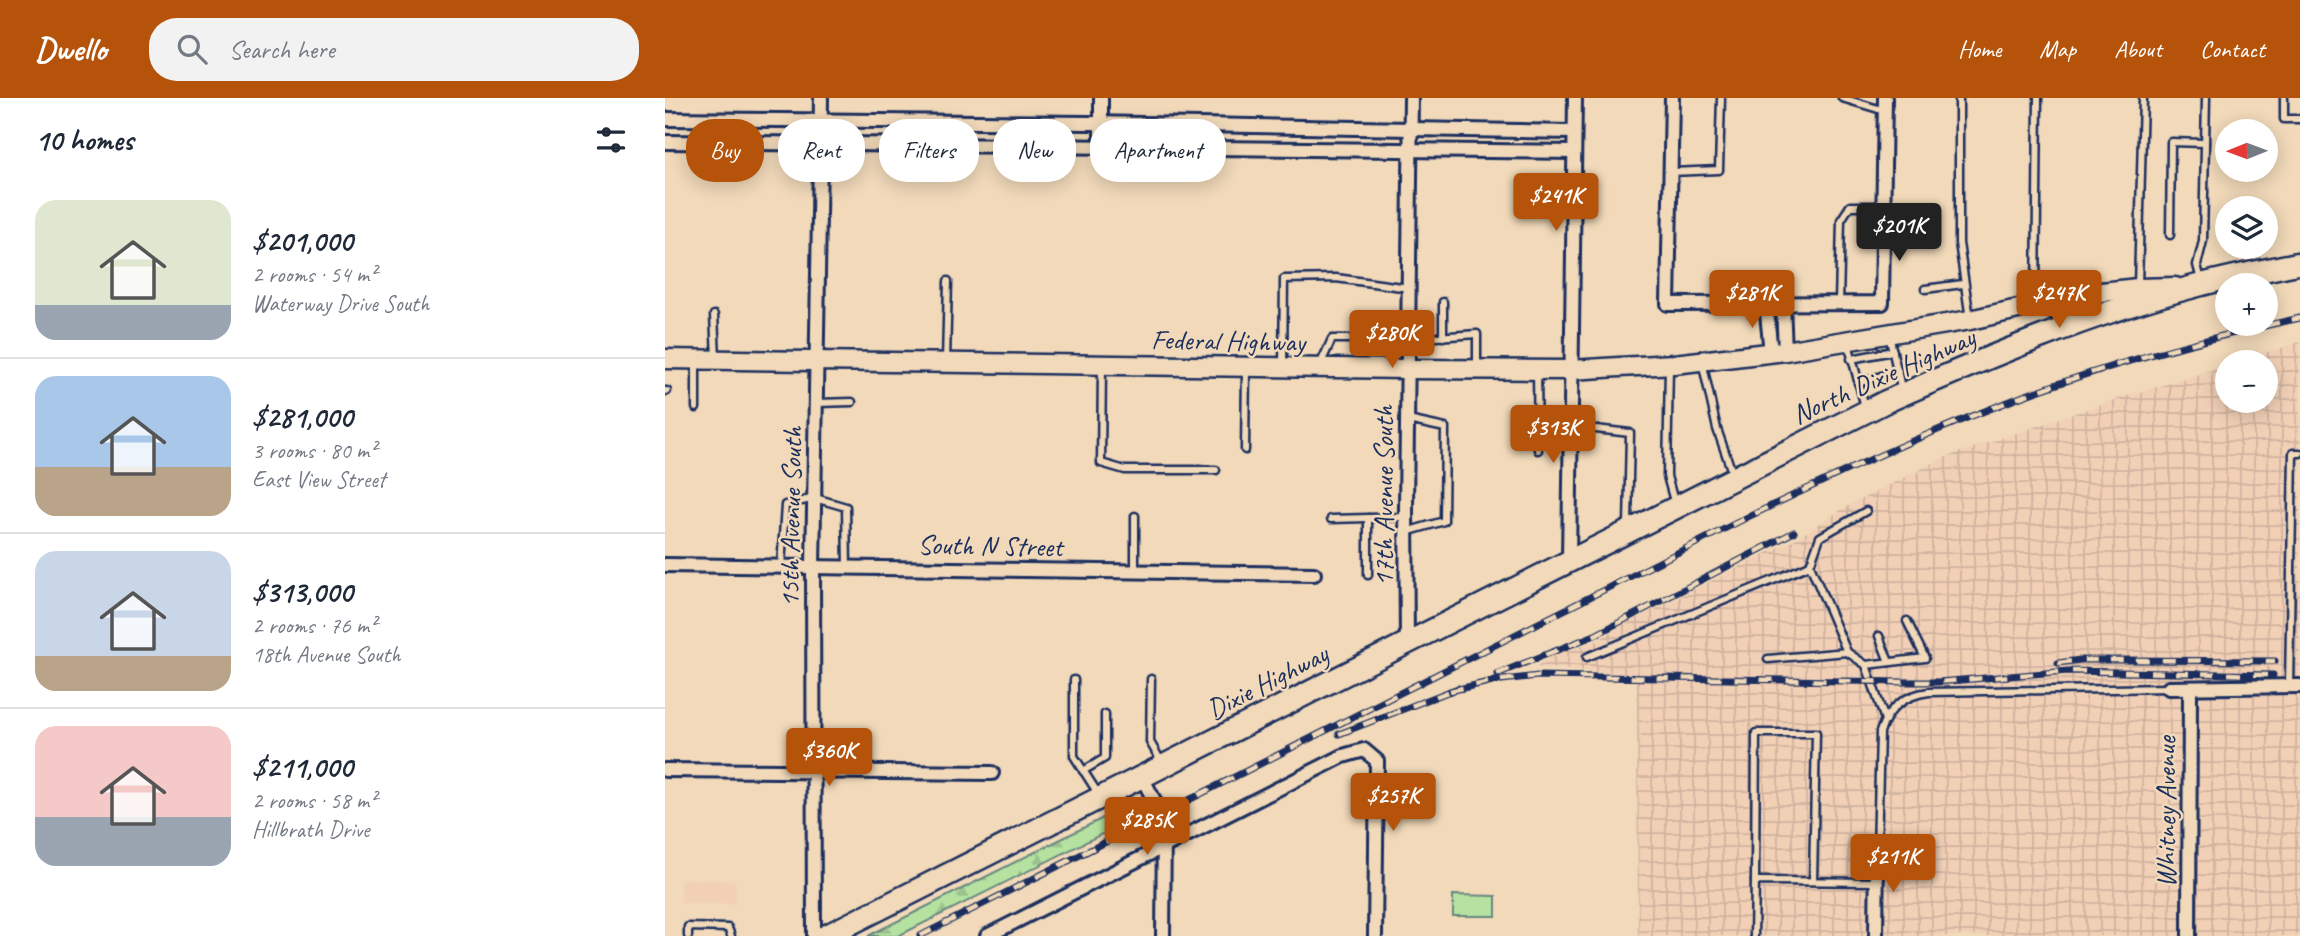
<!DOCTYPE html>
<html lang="en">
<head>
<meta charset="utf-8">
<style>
	:root { --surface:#fff; --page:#f2f2f3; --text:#1f2937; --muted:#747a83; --line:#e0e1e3; --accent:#b45309 }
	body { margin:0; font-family:Caveat,sans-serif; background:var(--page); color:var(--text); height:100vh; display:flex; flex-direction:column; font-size:26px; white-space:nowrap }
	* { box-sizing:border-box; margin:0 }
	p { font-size:23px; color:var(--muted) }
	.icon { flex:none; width:38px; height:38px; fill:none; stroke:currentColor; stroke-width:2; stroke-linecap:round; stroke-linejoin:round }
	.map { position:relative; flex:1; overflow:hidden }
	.panel { display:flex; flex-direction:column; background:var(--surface); width:665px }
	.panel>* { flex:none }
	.guide { position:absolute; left:21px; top:21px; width:665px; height:63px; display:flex; gap:14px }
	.needle { width:46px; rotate:269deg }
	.fabs { position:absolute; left:1550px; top:21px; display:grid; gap:14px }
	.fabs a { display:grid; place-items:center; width:63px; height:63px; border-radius:50%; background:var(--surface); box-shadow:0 4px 18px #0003; font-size:35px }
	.price { position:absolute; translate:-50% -60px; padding:0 16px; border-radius:7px; background:var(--accent); color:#fff; font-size:23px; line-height:46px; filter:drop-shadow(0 2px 4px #0008) }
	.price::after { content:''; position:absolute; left:50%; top:42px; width:21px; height:16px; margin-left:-10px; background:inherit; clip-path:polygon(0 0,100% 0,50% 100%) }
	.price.active { background:#222; color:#fff }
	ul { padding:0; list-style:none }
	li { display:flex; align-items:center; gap:21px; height:175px; padding:0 35px }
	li+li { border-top:2px solid var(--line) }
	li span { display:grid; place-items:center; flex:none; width:196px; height:140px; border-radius:21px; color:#555 }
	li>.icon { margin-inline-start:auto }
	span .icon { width:84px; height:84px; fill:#fffc; stroke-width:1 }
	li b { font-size:30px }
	h2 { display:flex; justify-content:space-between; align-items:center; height:84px; padding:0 35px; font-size:30px }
	.pill { padding:0 24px; border-radius:28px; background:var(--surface); box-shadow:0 4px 18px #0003; font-size:24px; line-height:63px }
	.pill.active { background:var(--accent); color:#fff }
	header { display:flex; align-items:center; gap:42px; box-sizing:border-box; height:98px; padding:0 35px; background:var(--accent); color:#fff }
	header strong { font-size:33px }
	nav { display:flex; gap:38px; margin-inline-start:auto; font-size:24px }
	.search { width:490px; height:63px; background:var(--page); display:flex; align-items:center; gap:18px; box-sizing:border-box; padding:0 24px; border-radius:28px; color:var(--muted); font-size:26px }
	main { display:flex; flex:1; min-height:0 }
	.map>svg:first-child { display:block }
	.built { fill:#f2d0b6 }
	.industrial { fill:url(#industrial-grid) }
	.grass { fill:#b5e2a0; stroke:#68887f; stroke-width:2 }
	.forest { fill:url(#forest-firs); stroke:#68887f; stroke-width:2 }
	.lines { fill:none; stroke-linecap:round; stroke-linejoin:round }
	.service-casing { stroke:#1b2f5e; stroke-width:11 }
	.minor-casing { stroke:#1b2f5e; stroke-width:18 }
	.secondary-casing { stroke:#1b2f5e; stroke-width:23 }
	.primary-casing { stroke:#1b2f5e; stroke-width:26 }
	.service { stroke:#f1d9b9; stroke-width:6 }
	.minor { stroke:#f1d9b9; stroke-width:12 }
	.secondary { stroke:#f1d9b9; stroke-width:18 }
	.primary { stroke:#f1d9b9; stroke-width:21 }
	.rail-casing { stroke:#1b2f5e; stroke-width:7 }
	.rail { stroke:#f1d9b9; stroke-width:4.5; stroke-dasharray:13; stroke-linecap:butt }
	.labels { text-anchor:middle; stroke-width:5; stroke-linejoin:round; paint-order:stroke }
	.street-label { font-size:28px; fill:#1b2f5e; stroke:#f1d9b9 }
</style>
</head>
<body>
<header>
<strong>Dwello</strong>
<div class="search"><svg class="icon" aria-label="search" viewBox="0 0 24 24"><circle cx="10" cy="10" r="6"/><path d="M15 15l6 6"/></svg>Search here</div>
<nav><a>Home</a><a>Map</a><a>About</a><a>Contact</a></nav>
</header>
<main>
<section class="panel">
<h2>10 homes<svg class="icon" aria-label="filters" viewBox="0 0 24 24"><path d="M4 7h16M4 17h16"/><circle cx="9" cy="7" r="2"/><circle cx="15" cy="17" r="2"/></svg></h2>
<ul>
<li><span style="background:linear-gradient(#dfe7d0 75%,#9aa5b1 0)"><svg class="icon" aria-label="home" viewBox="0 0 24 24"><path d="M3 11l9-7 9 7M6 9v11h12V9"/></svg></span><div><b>$201,000</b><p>2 rooms · 54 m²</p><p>Waterway Drive South</p></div></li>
<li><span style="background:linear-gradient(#a9c7e8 65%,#b9a48a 0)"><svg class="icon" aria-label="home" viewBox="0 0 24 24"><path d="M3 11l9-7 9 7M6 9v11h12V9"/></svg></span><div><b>$281,000</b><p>3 rooms · 80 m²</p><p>East View Street</p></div></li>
<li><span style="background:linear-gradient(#c9d6e8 75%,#b9a48a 0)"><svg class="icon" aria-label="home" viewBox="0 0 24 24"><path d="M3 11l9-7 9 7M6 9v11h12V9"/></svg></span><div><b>$313,000</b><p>2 rooms · 76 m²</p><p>18th Avenue South</p></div></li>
<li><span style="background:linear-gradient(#f6c9c9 65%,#9aa5b1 0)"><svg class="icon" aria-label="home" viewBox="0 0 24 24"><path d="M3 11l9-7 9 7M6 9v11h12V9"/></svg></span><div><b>$211,000</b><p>2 rooms · 58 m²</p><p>Hillbrath Drive</p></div></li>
</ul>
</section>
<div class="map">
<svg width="1635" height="838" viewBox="0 0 1635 838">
	<defs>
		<pattern id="industrial-grid" width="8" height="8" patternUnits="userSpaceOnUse" patternTransform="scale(1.75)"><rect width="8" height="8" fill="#f2d0b6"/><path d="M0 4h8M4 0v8" fill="none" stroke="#cfb39f"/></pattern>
		<pattern id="forest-firs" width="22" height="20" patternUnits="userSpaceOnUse" patternTransform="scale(1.75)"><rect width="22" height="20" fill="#b5e2a0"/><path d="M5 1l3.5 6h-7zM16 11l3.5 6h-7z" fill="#9bc28c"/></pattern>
	</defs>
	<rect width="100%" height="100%" fill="#f1d9b9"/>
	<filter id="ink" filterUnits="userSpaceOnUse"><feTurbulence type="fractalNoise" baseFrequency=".0143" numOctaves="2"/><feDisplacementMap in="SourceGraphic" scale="14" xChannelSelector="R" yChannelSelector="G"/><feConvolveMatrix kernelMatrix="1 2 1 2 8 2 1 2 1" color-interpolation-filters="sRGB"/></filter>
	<g filter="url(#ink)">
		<!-- built -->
		<path class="built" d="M16 781 70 783 71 806 16 805Z"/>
		<!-- industrial -->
		<path class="industrial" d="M1635 244V838H973L972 577 871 569 890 555 932 543 960 526 1132 440 1179 410 1278 360 1443 304 1563 267V303H1601V264H1571Z"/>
		<!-- grass -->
		<path class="grass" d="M788 797 831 798V818H788Z"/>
		<!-- forest -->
		<path class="forest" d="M464 707 475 714 473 718 233 838H203Z"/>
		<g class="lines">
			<defs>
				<g id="service">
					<path d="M1177 0 1220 13"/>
					<path d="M1294 0V145L1305 221"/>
					<path d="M1619 0V21H1635"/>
					<path d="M1006 74 1054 72 1056 0"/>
					<path d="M1505 137 1506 44 1540 45"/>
					<path d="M1536 182 1532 167 1538 143 1541 0"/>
					<path d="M1473 188 1478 0"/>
					<path d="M1260 191 1298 186"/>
					<path d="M778 204V239"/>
					<path d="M1371 205 1373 0"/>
					<path d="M1174 206 1176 122 1185 108H1218"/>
					<path d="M49 217 51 260"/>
					<path d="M1224 237 1237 294"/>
					<path d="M1183 245 1200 309"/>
					<path d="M1186 261 1228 253"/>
					<path d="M281 263 283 183"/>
					<path d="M1037 263 1052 331 1068 377"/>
					<path d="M31 264V310"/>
					<path d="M618 267 619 181 671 180 744 190"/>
					<path d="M1004 268 1002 378 1010 407"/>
					<path d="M437 269 436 365 460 372H551"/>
					<path d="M654 269 667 241H744L812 236V269"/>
					<path d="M872 273 873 352"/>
					<path d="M1193 285 1233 273"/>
					<path d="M0 293H2"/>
					<path d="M152 305 187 304"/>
					<path d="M905 328 965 335 963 427"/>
					<path d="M580 352 581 271"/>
					<path d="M1201 413 1155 439 1145 467 1182 554 1201 567 1220 622"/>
					<path d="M470 418V474"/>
					<path d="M666 421 741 419"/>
					<path d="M741 434 779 423 780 330 743 322"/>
					<path d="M116 469 120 407 150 400 181 409 182 469"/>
					<path d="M703 477V420"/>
					<path d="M1214 538 1224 564"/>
					<path d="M922 559 1145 467"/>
					<path d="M1103 561 1182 554"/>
					<path d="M1201 567 1260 560 1242 523"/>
					<path d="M486 581 485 644 497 665"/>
					<path d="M409 582V658L434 697"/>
					<path d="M1624 588 1628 355H1635"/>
					<path d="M418 673 440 660V616"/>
					<path d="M1212 753 1215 634C1223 610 1239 597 1264 594L1504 590"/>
					<path d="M1090 783 1091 635H1151L1148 783"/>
					<path d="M23 838V829L63 830 66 838"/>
					<path d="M1089 838 1090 783 1212 784"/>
				</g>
				<g id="minor">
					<path d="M1007 0 1003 206 1217 205 1220 0"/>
					<path d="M0 21 424 25 909 34"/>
					<path d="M0 44 908 54"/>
					<path d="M436 50V0"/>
					<path d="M1101 206 1106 255"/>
					<path d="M1118 206 1120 253"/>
					<path d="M904 463 910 0"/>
					<path d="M0 467 649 476"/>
					<path d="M742 544 741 410 746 0"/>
					<path d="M1504 590 1635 588"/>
					<path d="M0 672 327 675"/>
					<path d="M476 677 496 716 499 729 498 838"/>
					<path d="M149 838 148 469 156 0"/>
					<path d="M322 838 678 658 699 652 712 663 710 838"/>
					<path d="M1211 838 1212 753"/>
					<path d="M1524 838 1525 590"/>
				</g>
				<g id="secondary">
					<path d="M1375 207 1426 221"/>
					<path d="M0 261 743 271 906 272 954 269 1009 266 1120 253 1305 222 1418 196 1473 190 1510 189"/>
				</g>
				<path id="primary" d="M161 838 1220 304C1321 260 1424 216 1531 188 1565 179 1600 172 1635 165"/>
			</defs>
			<!-- service casing -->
			<use href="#service" class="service-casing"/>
			<!-- minor casing -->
			<use href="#minor" class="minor-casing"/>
			<!-- secondary casing -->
			<use href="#secondary" class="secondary-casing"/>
			<!-- primary casing -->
			<use href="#primary" class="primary-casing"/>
			<!-- service -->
			<use href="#service" class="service"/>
			<!-- minor -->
			<use href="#minor" class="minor"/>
			<!-- secondary -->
			<use href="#secondary" class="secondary"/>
			<!-- primary -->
			<use href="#primary" class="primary"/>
			<defs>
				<g id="rail">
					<path d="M1393 565 1415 562H1458L1610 563"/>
					<path d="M832 576 930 537 1129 434"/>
					<path d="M785 593 828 583 873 578 1238 584H1273L1403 573 1608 577"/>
					<path d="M674 636 793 590"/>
					<path d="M255 838 1083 419C1166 379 1249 340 1335 307 1432 269 1533 242 1635 220"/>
				</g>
			</defs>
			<!-- rail casing -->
			<use href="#rail" class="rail-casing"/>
			<!-- rail -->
			<use href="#rail" class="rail"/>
		</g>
	</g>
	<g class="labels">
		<!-- street labels -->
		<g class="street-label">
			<text transform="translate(563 242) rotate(1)" y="10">Federal Highway</text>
			<text transform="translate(1218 277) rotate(-24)" y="10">North Dixie Highway</text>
			<text transform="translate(718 398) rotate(-90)" y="10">17th Avenue South</text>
			<text transform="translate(125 419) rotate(-89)" y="10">15th Avenue South</text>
			<text transform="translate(325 447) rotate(1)" y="10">South N Street</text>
			<text transform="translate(602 583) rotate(-27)" y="10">Dixie Highway</text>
			<text transform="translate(1500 714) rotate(-90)" y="10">Whitney Avenue</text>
		</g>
	</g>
</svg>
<div class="fabs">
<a><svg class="needle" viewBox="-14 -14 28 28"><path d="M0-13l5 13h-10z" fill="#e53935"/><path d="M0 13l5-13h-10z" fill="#747a83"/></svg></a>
<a><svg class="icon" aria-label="layers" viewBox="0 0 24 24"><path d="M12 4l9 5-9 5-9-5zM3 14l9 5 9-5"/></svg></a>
<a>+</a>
<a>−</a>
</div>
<b class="price" style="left:891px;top:135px">$241K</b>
<b class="price active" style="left:1234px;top:165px">$201K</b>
<b class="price" style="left:1087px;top:232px">$281K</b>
<b class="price" style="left:1394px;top:232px">$247K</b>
<b class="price" style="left:727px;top:272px">$280K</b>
<b class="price" style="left:888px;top:367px">$313K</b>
<b class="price" style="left:164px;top:690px">$360K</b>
<b class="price" style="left:728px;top:735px">$257K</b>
<b class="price" style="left:482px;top:759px">$285K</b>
<b class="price" style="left:1228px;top:796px">$211K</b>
<div class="guide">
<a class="pill active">Buy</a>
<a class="pill">Rent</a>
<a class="pill">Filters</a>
<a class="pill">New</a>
<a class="pill">Apartment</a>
</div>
</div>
</main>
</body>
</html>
